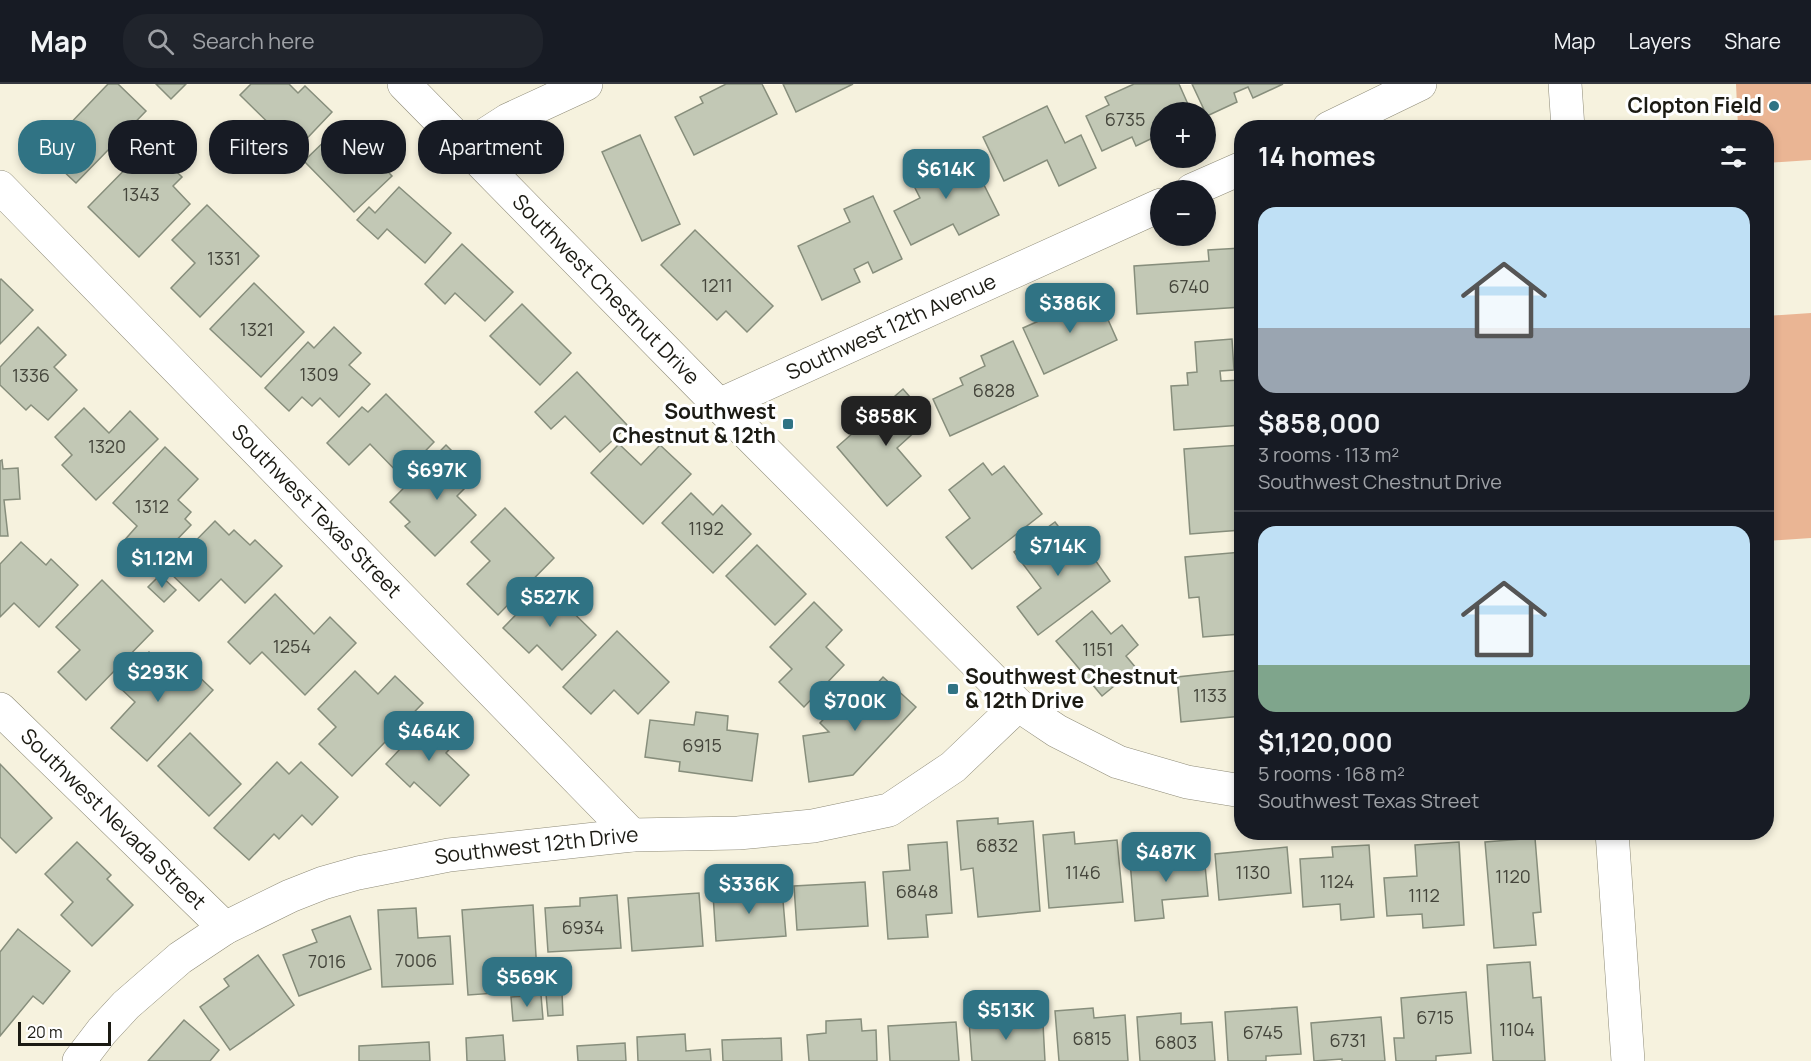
<!DOCTYPE html>
<html lang="en">
<head>
<meta charset="utf-8">
<style>
	:root { --surface:#171b24; --page:#20242c; --text:#f1f3f6; --muted:#9ea1a6; --line:#363941; --accent:#307384 }
	body { margin:0; font-family:Manrope,sans-serif; background:var(--page); color:var(--text); height:100vh; display:flex; flex-direction:column; font-size:22px; white-space:nowrap }
	* { box-sizing:border-box; margin:0 }
	p { font-size:20px; color:var(--muted) }
	.icon { flex:none; width:33px; height:33px; fill:none; stroke:currentColor; stroke-width:2; stroke-linecap:round; stroke-linejoin:round }
	.map { position:relative; flex:1; overflow:hidden }
	.details { position:absolute; left:1234px; top:36px; width:540px; height:720px; display:flex; flex-direction:column; background:var(--surface); border-radius:24px; box-shadow:0 3px 9px #0003 }
	.details>* { flex:none }
	.top-card { position:absolute; left:18px; top:36px; width:570px; height:54px; display:flex; gap:12px }
	.tools { position:absolute; left:1150px; top:18px; display:grid; gap:12px }
	.tools a { display:grid; place-items:center; width:66px; height:66px; border-radius:50%; background:var(--surface); box-shadow:0 3px 9px #0003; font-size:30px }
	.scale { position:absolute; left:18px; bottom:15px; width:93px; box-sizing:border-box; padding-left:6px; border:3px solid #1b1a13; border-top:0; font-size:16px; line-height:21px; white-space:nowrap; color:#1b1a13; -webkit-text-stroke:4px #fff; paint-order:stroke }
	.price { position:absolute; translate:-50% -51px; padding:0 14px; border-radius:12px; background:var(--accent); color:#fff; font-size:20px; line-height:39px; filter:drop-shadow(0 2px 3px #0008) }
	.price::after { content:''; position:absolute; left:50%; top:36px; width:18px; height:14px; margin-left:-9px; background:inherit; clip-path:polygon(0 0,100% 0,50% 100%) }
	.price.selected { background:#222; color:#fff }
	ul { padding:0; list-style:none }
	li { display:grid; align-content:center; gap:12px; height:318px; padding:0 24px }
	li+li { border-top:2px solid var(--line) }
	li span { display:grid; place-items:center; height:186px; border-radius:18px; color:#555 }
	li>.icon { margin-inline-start:auto }
	span .icon { width:108px; height:108px; fill:#fffc; stroke-width:1 }
	li b { font-size:26px }
	h2 { display:flex; justify-content:space-between; align-items:center; height:72px; padding:0 24px; font-size:26px }
	.chip { padding:0 21px; border-radius:24px; background:var(--surface); box-shadow:0 3px 9px #0003; font-size:21px; line-height:54px }
	.chip.selected { background:var(--accent); color:#fff }
	header { display:flex; align-items:center; gap:36px; box-sizing:border-box; height:84px; padding:0 30px; background:var(--surface); border-bottom:2px solid var(--line) }
	header strong { font-size:28px }
	nav { display:flex; gap:33px; margin-inline-start:auto; font-size:21px }
	.search { width:420px; height:54px; background:var(--page); display:flex; align-items:center; gap:15px; box-sizing:border-box; padding:0 21px; border-radius:24px; color:var(--muted); font-size:22px }
	.map>svg:first-child { display:block }
	.green { fill:#eab594 }
	.building { fill:#c2c8b5; stroke:#878e7c; stroke-width:1.5 }
	.lines { fill:none; stroke-linecap:round; stroke-linejoin:round }
	.street-casing { stroke:#8e8b78; stroke-width:34 }
	.secondary-casing { stroke:#8e8b78; stroke-width:34 }
	.street { stroke:#fff; stroke-width:33 }
	.secondary { stroke:#fff; stroke-width:33 }
	.poi-dot { fill:#307384; stroke:#fff; stroke-width:2 }
	.labels { text-anchor:middle; stroke-width:6; stroke-linejoin:round; paint-order:stroke }
	.number-label { font-size:18px; fill:#45463c }
	.poi-label { font-size:21px; font-weight:bold; fill:#1b1a13; stroke:#fff; text-anchor:end }
	.street-label { font-size:21px; fill:#1b1a13; stroke:#fff }
</style>
</head>
<body>
<header>
<strong>Map</strong>
<div class="search"><svg class="icon" aria-label="search" viewBox="0 0 24 24"><circle cx="10" cy="10" r="6"/><path d="M15 15l6 6"/></svg>Search here</div>
<nav><a>Map</a><a>Layers</a><a>Share</a></nav>
</header>
<div class="map">
<svg width="1811" height="977" viewBox="0 0 1811 977">
	<rect width="100%" height="100%" fill="#f6f2de"/>
	<!-- green -->
	<g class="green">
		<path d="M1736 0H1811V76L1767 79V44L1738 43Z"/>
		<path d="M1811 229V454L1767 457V232Z"/>
	</g>
	<!-- building -->
	<g class="building">
		<path d="M108 0H118L146 27 76 99 43 68Z"/>
		<path d="M156 0H186L171 15Z"/>
		<path d="M251 0H289L298 9 305 2 332 28 296 66 240 11Z"/>
		<path d="M726 0H762L777 30 694 71 675 33 703 19 700 13Z"/>
		<path d="M783 0H853L796 28Z"/>
		<path d="M1134 0H1179L1191 27 1161 28V50L1136 62 1132 53 1102 67 1086 32 1109 21 1105 13Z"/>
		<path d="M1192 0H1283L1253 14 1248 3 1234 9 1237 18 1207 32Z"/>
		<path d="M1047 22 1065 59 1081 51 1096 84 1059 102 1047 76 1004 97 983 53Z"/>
		<path d="M334 48 350 64 358 57 392 92 354 128 304 77Z"/>
		<path d="M640 51 680 140 642 157 602 68Z"/>
		<path d="M149 61 182 93 173 102 190 120 139 173 88 123Z"/>
		<path d="M946 71 953 84 971 75 999 131 959 151 953 140 911 161 894 127 920 114 908 90Z"/>
		<path d="M399 103 451 149 425 179 387 145 378 155 357 136 369 123 375 129Z"/>
		<path d="M873 112 902 175 873 189 868 178 854 185 860 198 822 216 798 162 850 138 844 125Z"/>
		<path d="M207 121 259 172 200 233 171 204 195 179 172 156Z"/>
		<path d="M695 146 773 222 747 248 726 227 717 236 661 181Z"/>
		<path d="M462 160 513 208 485 237 455 209 445 220 425 200Z"/>
		<path d="M1241 164 1242 223 1137 230 1134 182 1209 177 1208 166Z"/>
		<path d="M1 195 33 226 0 260V196Z"/>
		<path d="M254 199 304 248 261 293 210 245Z"/>
		<path d="M1097 211 1117 256 1044 290 1023 244Z"/>
		<path d="M522 220 571 269 540 301 490 252Z"/>
		<path d="M38 243 66 271 54 283 77 306 48 336 31 321 26 326 0 301V283Z"/>
		<path d="M334 243 361 269 349 281 370 300 339 333 320 314 312 322 302 313 289 327 265 304 308 258 314 264Z"/>
		<path d="M1232 255 1234 286 1220 287 1221 297 1242 296V341L1174 346 1171 302 1188 301 1187 289 1197 288 1195 258Z"/>
		<path d="M1013 257 1038 312 950 352 933 315 963 301 960 294 985 282 981 272Z"/>
		<path d="M577 288 628 342 600 368 565 332 551 345 535 328Z"/>
		<path d="M903 305 929 335 897 364 921 392 887 422 837 363Z"/>
		<path d="M386 310 434 358 401 392 370 360 349 381 327 359 362 323 368 328Z"/>
		<path d="M84 324 109 349 130 327 158 355 96 416 62 381 72 371 55 353Z"/>
		<path d="M619 360 641 381 660 361 691 390 643 440 591 389Z"/>
		<path d="M446 361 477 392 457 412 476 431 435 472 405 442 410 438 390 418Z"/>
		<path d="M1242 361V446L1190 450 1184 365Z"/>
		<path d="M165 363 198 395 178 416 191 428 185 435 191 441 165 468 157 461 141 478 122 459 137 442 113 419Z"/>
		<path d="M2 376 3 385 18 384 20 415 4 416 8 452H0V377Z"/>
		<path d="M983 379 992 391 1004 382 1042 430 972 485 946 453 970 434 949 406Z"/>
		<path d="M691 409 713 431 722 421 751 450 713 489 662 439Z"/>
		<path d="M505 424 554 474 498 531 467 500 490 477 471 458Z"/>
		<path d="M215 437 229 451 234 446 250 461 255 456 282 482 245 519 221 495 199 517 167 486Z"/>
		<path d="M1055 438 1073 462 1081 456 1110 497 1038 551 1017 523 1041 504 1014 468Z"/>
		<path d="M21 458 46 481 51 475 78 501 39 543 14 519 0 533V480Z"/>
		<path d="M757 461 806 510 775 541 726 492Z"/>
		<path d="M1242 468V508H1238L1241 550 1203 553 1199 513 1189 514 1185 473Z"/>
		<path d="M160 491 176 506 164 518 148 503Z"/>
		<path d="M102 496 153 547 86 616 58 588 80 566 56 543Z"/>
		<path d="M545 501 596 551 562 586 537 561 529 569 503 544Z"/>
		<path d="M275 510 314 550 330 533 356 559 305 611 262 568 250 580 228 558Z"/>
		<path d="M814 518 842 546 826 563 844 581 804 623 779 598 792 585 770 563Z"/>
		<path d="M1092 527 1111 550 1122 541 1138 561 1126 572 1136 584 1102 612 1056 557Z"/>
		<path d="M617 547 669 598 638 630 614 606 591 630 563 603Z"/>
		<path d="M149 568 166 583 176 571 213 606 147 677 111 644 135 618 118 602Z"/>
		<path d="M1242 586V632L1181 638 1177 593Z"/>
		<path d="M355 587 378 610 395 592 423 619 352 692 319 660 336 643 318 625Z"/>
		<path d="M883 593 916 623 853 691 809 698 803 652 829 648 820 639 851 606 862 616Z"/>
		<path d="M696 628 728 632 727 646 758 650 752 697 679 687 680 678 645 673 650 636 694 641Z"/>
		<path d="M431 632 457 657 446 669 469 691 440 722 414 698 410 703 386 680Z"/>
		<path d="M190 649 241 700 209 732 158 682Z"/>
		<path d="M277 678 289 690 301 678 338 713 312 741 302 731 279 755 274 750 249 776 214 744Z"/>
		<path d="M0 680 52 734 16 769 0 753Z"/>
		<path d="M998 734V740L1033 737 1040 827 978 833 973 784 961 786 957 737Z"/>
		<path d="M1074 748 1075 760 1117 756 1123 818 1049 824 1043 751Z"/>
		<path d="M1535 754 1541 828 1533 829 1536 861 1494 864 1485 758Z"/>
		<path d="M77 758 111 791 107 795 133 821 92 862 61 831 73 818 45 790Z"/>
		<path d="M947 758 952 829 926 831 928 853 888 855 883 788 910 786 908 761Z"/>
		<path d="M1459 758 1464 841 1423 844 1422 830 1387 832 1384 794 1417 792 1415 761Z"/>
		<path d="M1369 761 1374 833 1341 836 1340 820 1303 823 1300 775 1333 773 1332 763Z"/>
		<path d="M1287 763 1291 809 1219 816 1215 770Z"/>
		<path d="M1204 771 1208 812 1162 816 1164 834 1135 837 1130 777Z"/>
		<path d="M865 798 868 842 797 846 794 802Z"/>
		<path d="M782 805 786 852 716 857 713 810Z"/>
		<path d="M699 809 703 862 632 867 628 814Z"/>
		<path d="M617 811 621 864 548 868 545 824 580 822V814Z"/>
		<path d="M533 821 538 906 468 911 462 826Z"/>
		<path d="M416 824 418 854 450 852 453 900 382 903 378 826Z"/>
		<path d="M350 832 371 885 299 912 283 871 317 858 312 846Z"/>
		<path d="M18 845 70 887 43 920 33 912 0 952V868Z"/>
		<path d="M258 871 294 921 230 966 200 923 229 902 224 895Z"/>
		<path d="M1530 878 1533 914 1541 913 1545 977H1493L1487 881Z"/>
		<path d="M1466 908 1471 969 1436 972V977H1396L1394 954H1404L1401 914Z"/>
		<path d="M562 909 563 931 548 932 546 910Z"/>
		<path d="M541 911 543 935 513 937 511 913Z"/>
		<path d="M1297 923 1301 970 1266 972V977H1228L1225 928Z"/>
		<path d="M1093 924 1094 934 1125 931 1128 977H1059L1055 927Z"/>
		<path d="M1181 929V940L1212 938 1215 977H1140L1137 933Z"/>
		<path d="M1381 933 1385 977H1342V975L1314 977 1311 939Z"/>
		<path d="M1009 934 1010 942 1043 940 1045 977H972L969 937Z"/>
		<path d="M861 935 862 947 876 946 877 977H809L807 951 826 949V937Z"/>
		<path d="M184 936 219 966 210 977H148Z"/>
		<path d="M956 938 959 977H890L888 942Z"/>
		<path d="M685 950 686 967 710 965 711 977H638L637 953Z"/>
		<path d="M503 951 505 977H467L466 954Z"/>
		<path d="M781 954 782 977H723L722 956Z"/>
		<path d="M429 958 430 977H359V962Z"/>
		<path d="M625 959 626 977H578L577 962Z"/>
	</g>
	<g class="lines">
		<defs>
			<g id="street">
				<path id="s1" d="M404 0 719 321 1018 621 1057 647 1118 678 1187 698 1242 707"/>
				<path d="M1329 44 1420 0"/>
				<path d="M466 63 508 36 586 0"/>
				<path id="s2" d="M0 103 632 751"/>
				<path d="M1192 106 1242 84"/>
				<path id="s3" d="M719 321 1161 121"/>
				<path id="s4" d="M0 625 225 844"/>
				<path id="s5" d="M79 977 102 947 126 921 180 874 225 844 290 812 323 799 358 789 449 771 632 751 738 749 813 742 889 726 953 683 1018 621"/>
			</g>
			<g id="secondary">
				<path d="M1565 0 1568 44"/>
				<path d="M1612 748 1628 977"/>
			</g>
		</defs>
		<!-- street casing -->
		<use href="#street" class="street-casing"/>
		<!-- secondary casing -->
		<use href="#secondary" class="secondary-casing"/>
		<!-- street -->
		<use href="#street" class="street"/>
		<!-- secondary -->
		<use href="#secondary" class="secondary"/>
	</g>
	<!-- markers -->
	<g class="poi-dot">
		<circle cx="1774" cy="22" r="6"/>
		<rect x="782" y="334" width="12" height="12" rx="3"/>
		<rect x="947" y="599" width="12" height="12" rx="3"/>
	</g>
	<g class="labels">
		<!-- number labels -->
		<g class="number-label">
			<text x="1125" y="42">6735</text>
			<text x="141" y="117">1343</text>
			<text x="224" y="181">1331</text>
			<text x="717" y="208">1211</text>
			<text x="1189" y="209">6740</text>
			<text x="257" y="252">1321</text>
			<text x="319" y="297">1309</text>
			<text x="31" y="298">1336</text>
			<text x="994" y="313">6828</text>
			<text x="107" y="369">1320</text>
			<text x="152" y="429">1312</text>
			<text x="706" y="451">1192</text>
			<text x="292" y="569">1254</text>
			<text x="1098" y="572">1151</text>
			<text x="1210" y="618">1133</text>
			<text x="702" y="668">6915</text>
			<text x="997" y="768">6832</text>
			<text x="1083" y="795">1146</text>
			<text x="1253" y="795">1130</text>
			<text x="1513" y="799">1120</text>
			<text x="1337" y="804">1124</text>
			<text x="917" y="814">6848</text>
			<text x="1424" y="818">1112</text>
			<text x="583" y="850">6934</text>
			<text x="416" y="883">7006</text>
			<text x="327" y="884">7016</text>
			<text x="1435" y="940">6715</text>
			<text x="1517" y="952">1104</text>
			<text x="1263" y="955">6745</text>
			<text x="1092" y="961">6815</text>
			<text x="1348" y="963">6731</text>
			<text x="1176" y="965">6803</text>
		</g>
		<!-- poi labels -->
		<g class="poi-label">
			<text x="1762" y="29">Clopton Field</text>
			<text x="776" y="335">Southwest<tspan x="776" dy="24">Chestnut &amp; 12th</tspan></text>
			<text x="965" y="600" text-anchor="start">Southwest Chestnut<tspan x="965" dy="24">&amp; 12th Drive</tspan></text>
		</g>
		<!-- street labels -->
		<g class="street-label">
			<text dy="7" stroke="none"><textPath href="#s1" startOffset="288">Southwest Chestnut Drive</textPath></text>
			<text dy="7" stroke="none"><textPath href="#s3" startOffset="189">Southwest 12th Avenue</textPath></text>
			<text dy="7" stroke="none"><textPath href="#s2" startOffset="453">Southwest Texas Street</textPath></text>
			<text dy="7" stroke="none"><textPath href="#s4" startOffset="158">Southwest Nevada Street</textPath></text>
			<text dy="7" stroke="none"><textPath href="#s5" startOffset="524">Southwest 12th Drive</textPath></text>
		</g>
	</g>
</svg>
<div class="tools">
<a>+</a>
<a>−</a>
</div>
<div class="scale">20 m</div>
<b class="price" style="left:946px;top:116px">$614K</b>
<b class="price" style="left:1070px;top:250px">$386K</b>
<b class="price selected" style="left:886px;top:363px">$858K</b>
<b class="price" style="left:437px;top:417px">$697K</b>
<b class="price" style="left:1058px;top:493px">$714K</b>
<b class="price" style="left:162px;top:505px">$1.12M</b>
<b class="price" style="left:550px;top:544px">$527K</b>
<b class="price" style="left:158px;top:619px">$293K</b>
<b class="price" style="left:855px;top:648px">$700K</b>
<b class="price" style="left:429px;top:678px">$464K</b>
<b class="price" style="left:1166px;top:799px">$487K</b>
<b class="price" style="left:749px;top:831px">$336K</b>
<b class="price" style="left:527px;top:924px">$569K</b>
<b class="price" style="left:1006px;top:957px">$513K</b>
<div class="top-card">
<a class="chip selected">Buy</a>
<a class="chip">Rent</a>
<a class="chip">Filters</a>
<a class="chip">New</a>
<a class="chip">Apartment</a>
</div>
<section class="details">
<h2>14 homes<svg class="icon" aria-label="filters" viewBox="0 0 24 24"><path d="M4 7h16M4 17h16"/><circle cx="9" cy="7" r="2"/><circle cx="15" cy="17" r="2"/></svg></h2>
<ul>
<li><span style="background:linear-gradient(#bfe0f5 65%,#9aa5b1 0)"><svg class="icon" aria-label="home" viewBox="0 0 24 24"><path d="M3 11l9-7 9 7M6 9v11h12V9"/></svg></span><div><b>$858,000</b><p>3 rooms · 113 m²</p><p>Southwest Chestnut Drive</p></div></li>
<li><span style="background:linear-gradient(#bfe0f5 75%,#7fa58c 0)"><svg class="icon" aria-label="home" viewBox="0 0 24 24"><path d="M3 11l9-7 9 7M6 9v11h12V9"/></svg></span><div><b>$1,120,000</b><p>5 rooms · 168 m²</p><p>Southwest Texas Street</p></div></li>
</ul>
</section>
</div>
</body>
</html>
